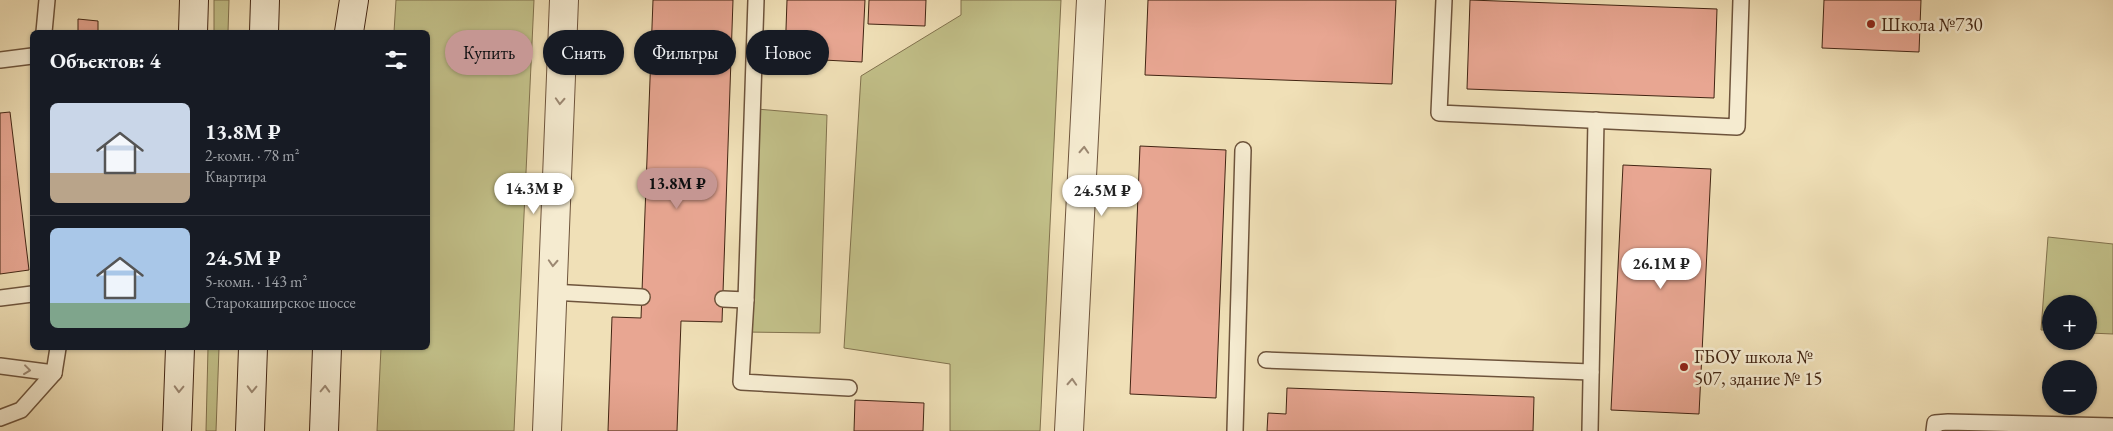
<!DOCTYPE html>
<html lang="ru">
<head>
<meta charset="utf-8">
<style>
	:root { --surface:#171b24; --page:#242831; --text:#f1f3f6; --muted:#9ea1a6; --line:#363941; --accent:#c59692 }
	body { margin:0; font-family:"EB Garamond",serif; background:var(--page); color:var(--text); height:100vh; display:flex; flex-direction:column; font-size:19px; white-space:nowrap }
	* { box-sizing:border-box; margin:0 }
	p { font-size:16px; color:var(--muted) }
	.icon { flex:none; width:28px; height:28px; fill:none; stroke:currentColor; stroke-width:2; stroke-linecap:round; stroke-linejoin:round }
	.map { position:relative; flex:1; overflow:hidden }
	.side { position:absolute; left:30px; top:30px; width:400px; height:320px; display:flex; flex-direction:column; background:var(--surface); border-radius:8px; box-shadow:0 1px 4px #0004 }
	.side>* { flex:none }
	.hud { position:absolute; left:445px; top:30px; width:475px; height:45px; display:flex; gap:10px }
	.fabs { position:absolute; left:2042px; top:295px; display:grid; gap:10px }
	.fabs a { display:grid; place-items:center; width:55px; height:55px; border-radius:50%; background:var(--surface); box-shadow:0 1px 4px #0004; font-size:25px }
	.price { position:absolute; translate:-50% -42px; padding:0 11px; border-radius:18px; background:#fff; color:#222; font-size:16px; line-height:32px; filter:drop-shadow(0 1px 2px #0008) }
	.price::after { content:''; position:absolute; left:50%; top:30px; width:15px; height:11px; margin-left:-8px; background:inherit; clip-path:polygon(0 0,100% 0,50% 100%) }
	.price.current { background:var(--accent); color:#111 }
	ul { padding:0; list-style:none }
	li { display:flex; align-items:center; gap:15px; height:125px; padding:0 20px }
	li+li { border-top:1px solid var(--line) }
	li span { display:grid; place-items:center; flex:none; width:140px; height:100px; border-radius:8px; color:#555 }
	li>.icon { margin-inline-start:auto }
	span .icon { width:60px; height:60px; fill:#fffc; stroke-width:1 }
	li b { font-size:21px }
	h2 { display:flex; justify-content:space-between; align-items:center; height:60px; padding:0 20px; font-size:21px }
	.pill { padding:0 18px; border-radius:22px; background:var(--surface); box-shadow:0 1px 4px #0004; font-size:18px; line-height:45px }
	.pill.current { background:var(--accent); color:#111 }
	.map>svg:first-child { display:block }
	.green { fill:#c2c089; stroke:#82724e }
	.building { fill:#e8a692; stroke:#422513 }
	.lines { fill:none; stroke-linecap:round; stroke-linejoin:round }
	.service-casing { stroke:#6e543c; stroke-width:18 }
	.minor-casing { stroke:#6e543c; stroke-width:30 }
	.secondary-casing { stroke:#422513; stroke-width:30 }
	.service { stroke:#f5ebd0; stroke-width:15 }
	.minor { stroke:#f5ebd0; stroke-width:28 }
	.secondary { stroke:#f5ebd0; stroke-width:28 }
	.oneway { stroke:#9c8872 }
	.poi-dot { fill:#8f2418; stroke:#f5ebd0; stroke-width:2 }
	.labels { text-anchor:middle; stroke-width:5; stroke-linejoin:round; paint-order:stroke }
	.poi-label { font-size:19px; fill:#422513; stroke:#f5ebd0; text-anchor:start }
</style>
</head>
<body>
<div class="map">
<svg width="2113" height="431" viewBox="0 0 2113 431">
	<rect width="100%" height="100%" fill="#f0e0b7"/>
	<filter id="stains"><feTurbulence type="fractalNoise" baseFrequency=".004" numOctaves="4"/><feColorMatrix values="0 0 0 0 .2 0 0 0 0 .09 0 0 0 0 .02 0 0 0 .5 -.17"/></filter>
	<radialGradient id="worn" r=".72"><stop offset=".6" stop-color="#630" stop-opacity="0"/><stop offset="1" stop-color="#630" stop-opacity=".3"/></radialGradient>
	<!-- green -->
	<g class="green">
		<path d="M214 0H229L228 32H214Z"/>
		<path d="M396 0H534L514 431H377L381 348H428V32H394Z"/>
		<path d="M961 0H1061L1040 431H950V364L844 348 861 76 961 15Z"/>
		<path d="M745 108 827 115 820 333 744 332Z"/>
		<path d="M2048 237 2113 244V334L2089 333V304H2051V330H2041Z"/>
		<path d="M208 348H219L216 431H206Z"/>
	</g>
	<!-- building -->
	<g class="building">
		<path d="M653 0H733L722 322 681 321 677 431H608L612 317 641 318Z"/>
		<path d="M787 0H865L862 62 785 58Z"/>
		<path d="M869 0H926L925 26 868 24Z"/>
		<path d="M1148 0H1396L1392 84 1145 75Z"/>
		<path d="M1470 0 1717 9 1714 98 1467 89Z"/>
		<path d="M1824 0H1921L1919 52 1822 48Z"/>
		<path d="M78 19 98 21V32H78Z"/>
		<path d="M10 112 29 270 0 274V113Z"/>
		<path d="M1140 146 1226 150 1216 398 1130 394Z"/>
		<path d="M1623 165 1711 169 1699 414 1611 410Z"/>
		<path d="M1287 388 1534 397 1533 431H1267L1268 413 1286 414Z"/>
		<path d="M855 400 924 403 923 431H854Z"/>
	</g>
	<g class="lines">
		<defs>
			<g id="service">
				<path d="M1444 0 1439 113 1737 127 1741 0"/>
				<path d="M44 32 47 0"/>
				<path d="M0 60 32 56"/>
				<path d="M551 292 642 297"/>
				<path d="M0 298 32 294"/>
				<path d="M723 299 746 300 756 0"/>
				<path d="M746 300 741 382 849 388"/>
				<path d="M1266 360 1591 372"/>
				<path d="M0 366 54 373"/>
				<path d="M0 418 21 410 54 373 58 348"/>
				<path d="M1235 431 1243 150"/>
				<path d="M1590 431 1596 120"/>
				<path d="M1934 431 1935 423 1948 422 2113 426"/>
			</g>
			<g id="minor">
				<path d="M547 431 564 0"/>
				<path d="M1069 431 1091 0"/>
			</g>
			<g id="secondary">
				<path d="M193 32 194 0"/>
				<path d="M264 32 265 0"/>
				<path d="M349 32 354 0"/>
				<path d="M177 431 180 348"/>
				<path d="M250 431 253 348"/>
				<path d="M324 431 327 348"/>
			</g>
		</defs>
		<!-- service casing -->
		<use href="#service" class="service-casing"/>
		<!-- minor casing -->
		<use href="#minor" class="minor-casing"/>
		<!-- secondary casing -->
		<use href="#secondary" class="secondary-casing"/>
		<!-- service -->
		<use href="#service" class="service"/>
		<!-- minor -->
		<use href="#minor" class="minor"/>
		<!-- secondary -->
		<use href="#secondary" class="secondary"/>
	</g>
	<!-- one-way arrows -->
	<defs><path id="oneway-chevron" d="M-2-3.5L2.5 0L-2 3.5" fill="none" stroke-width="1.6" stroke-linecap="round" stroke-linejoin="round" transform="scale(1.25)"/></defs>
	<g class="oneway">
		<use href="#oneway-chevron" transform="translate(560 101) rotate(93)"/>
		<use href="#oneway-chevron" transform="translate(1084 150) rotate(-87)"/>
		<use href="#oneway-chevron" transform="translate(553 263) rotate(93)"/>
		<use href="#oneway-chevron" transform="translate(27 370) rotate(7)"/>
		<use href="#oneway-chevron" transform="translate(1072 382) rotate(-87)"/>
		<use href="#oneway-chevron" transform="translate(179 389) rotate(92)"/>
		<use href="#oneway-chevron" transform="translate(252 389) rotate(92)"/>
		<use href="#oneway-chevron" transform="translate(325 389) rotate(-88)"/>
	</g>
	<!-- markers -->
	<g class="poi-dot">
		<circle cx="1871" cy="24" r="5"/>
		<circle cx="1684" cy="367" r="5"/>
	</g>
	<g class="labels">
		<!-- poi labels -->
		<g class="poi-label">
			<text x="1881" y="31">Школа №730</text>
			<text x="1694" y="363">ГБОУ школа №<tspan x="1694" dy="22">507, здание № 15</tspan></text>
		</g>
	</g>
	<rect width="100%" height="100%" filter="url(#stains)"/>
	<rect width="100%" height="100%" fill="url(#worn)"/>
</svg>
<div class="fabs">
<a>+</a>
<a>−</a>
</div>
<b class="price current" style="left:677px;top:210px">13.8M ₽</b>
<b class="price" style="left:534px;top:215px">14.3M ₽</b>
<b class="price" style="left:1102px;top:217px">24.5M ₽</b>
<b class="price" style="left:1661px;top:290px">26.1M ₽</b>
<div class="hud">
<a class="pill current">Купить</a>
<a class="pill">Снять</a>
<a class="pill">Фильтры</a>
<a class="pill">Новое</a>
</div>
<section class="side">
<h2>Объектов: 4<svg class="icon" aria-label="filters" viewBox="0 0 24 24"><path d="M4 7h16M4 17h16"/><circle cx="9" cy="7" r="2"/><circle cx="15" cy="17" r="2"/></svg></h2>
<ul>
<li><span style="background:linear-gradient(#c9d6e8 70%,#b9a48a 0)"><svg class="icon" aria-label="home" viewBox="0 0 24 24"><path d="M3 11l9-7 9 7M6 9v11h12V9"/></svg></span><div><b>13.8M ₽</b><p>2-комн. · 78 m²</p><p>Квартира</p></div></li>
<li><span style="background:linear-gradient(#a9c7e8 75%,#7fa58c 0)"><svg class="icon" aria-label="home" viewBox="0 0 24 24"><path d="M3 11l9-7 9 7M6 9v11h12V9"/></svg></span><div><b>24.5M ₽</b><p>5-комн. · 143 m²</p><p>Старокаширское шоссе</p></div></li>
</ul>
</section>
</div>
</body>
</html>
